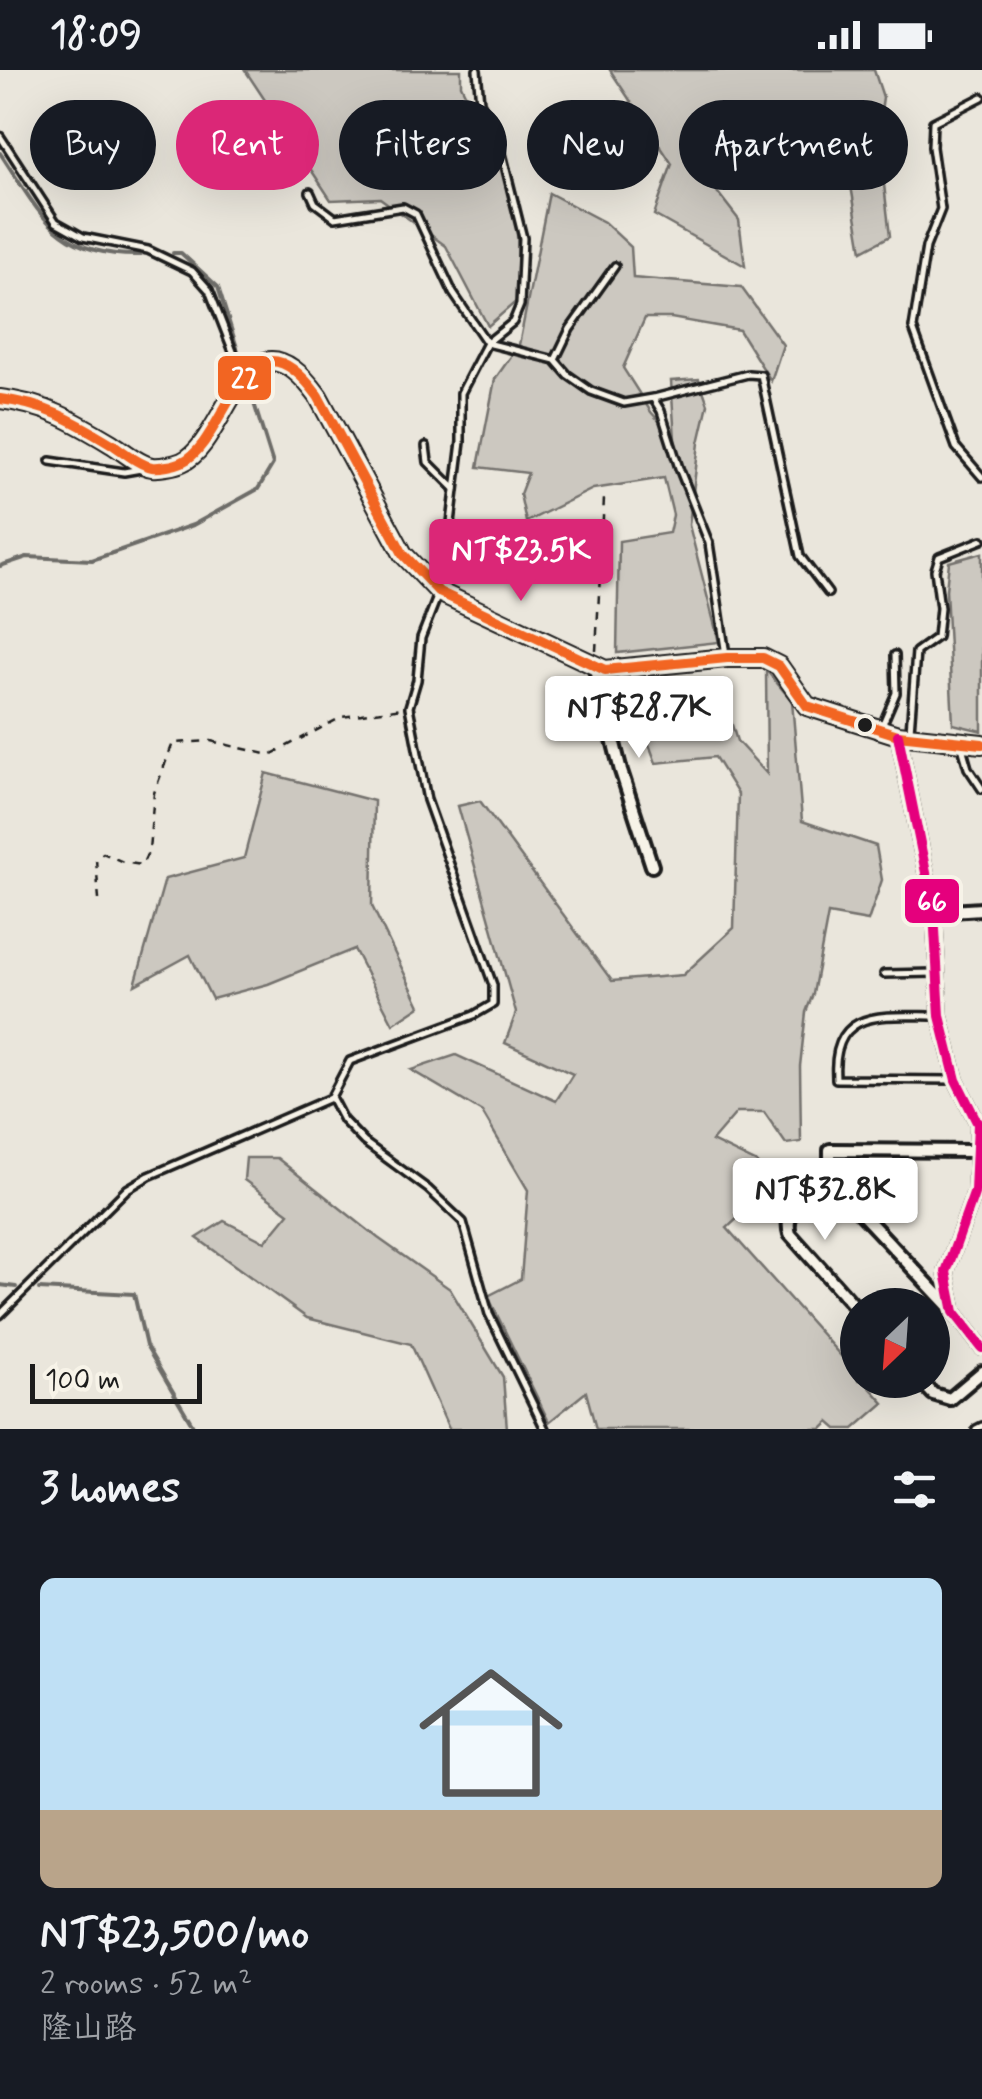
<!DOCTYPE html>
<html lang="en">
<head>
<meta charset="utf-8">
<style>
	:root { --surface:#171b24; --page:#242831; --text:#f1f3f6; --muted:#9ea1a6; --line:#363941; --accent:#db2777 }
	body { margin:0; font-family:Mynerve,"LXGW WenKai TC",sans-serif; background:var(--page); color:var(--text); height:100vh; display:flex; flex-direction:column; font-size:38px; white-space:nowrap }
	* { box-sizing:border-box; margin:0 }
	p { font-size:32px; color:var(--muted) }
	.icon { flex:none; width:55px; height:55px; fill:none; stroke:currentColor; stroke-width:2; stroke-linecap:round; stroke-linejoin:round }
	.map { position:relative; height:1359px; overflow:hidden }
	.sheet { display:flex; flex-direction:column; background:var(--surface); flex:1 }
	.sheet>* { flex:none }
	.banner { position:absolute; left:30px; top:30px; width:922px; height:90px; display:flex; gap:20px }
	.needle { width:65px; rotate:205deg }
	.controls { position:absolute; left:840px; top:1218px; display:grid; gap:20px }
	.controls a { display:grid; place-items:center; width:110px; height:110px; border-radius:50%; background:var(--surface); box-shadow:0 10px 40px #0002; font-size:50px }
	.scale { position:absolute; left:30px; bottom:25px; width:172px; box-sizing:border-box; padding-left:10px; border:5px solid #1c1c1c; border-top:0; font-size:28px; line-height:35px; white-space:nowrap; color:#1c1c1c; -webkit-text-stroke:8px #f7f3e8; paint-order:stroke }
	.price { position:absolute; translate:-50% -85px; padding:0 22px; border-radius:10px; background:#fff; color:#222; font-size:32px; line-height:65px; filter:drop-shadow(0 2px 5px #0008) }
	.price::after { content:''; position:absolute; left:50%; top:60px; width:30px; height:22px; margin-left:-15px; background:inherit; clip-path:polygon(0 0,100% 0,50% 100%) }
	.price.on { background:var(--accent); color:#fff }
	ul { padding:0; list-style:none }
	li { display:grid; align-content:center; gap:20px; height:530px; padding:0 40px }
	li+li { border-top:2px solid var(--line) }
	li span { display:grid; place-items:center; height:310px; border-radius:15px; color:#555 }
	li>.icon { margin-inline-start:auto }
	span .icon { width:180px; height:180px; fill:#fffc; stroke-width:1 }
	li b { font-size:42px }
	h2 { display:flex; justify-content:space-between; align-items:center; height:120px; padding:0 40px; font-size:42px }
	.chip { padding:0 35px; border-radius:45px; background:var(--surface); box-shadow:0 10px 40px #0002; font-size:35px; line-height:90px }
	.chip.on { background:var(--accent); color:#fff }
	.status { display:flex; justify-content:space-between; align-items:center; height:70px; padding:0 50px; background:var(--surface); direction:ltr }
	.status svg { height:28px; fill:currentColor }
	.map>svg:first-child { display:block }
	.green { fill:#ccc8c0; stroke:#74726e; stroke-width:2.5 }
	.lines { fill:none; stroke-linecap:round; stroke-linejoin:round }
	.stream { stroke:#6d6c68; stroke-width:4 }
	.lane-casing { stroke:#1c1c1c; stroke-width:12 }
	.street-casing { stroke:#1c1c1c; stroke-width:18 }
	.secondary-casing { stroke:#1c1c1c; stroke-width:22 }
	.path { stroke:#1c1c1c; stroke-width:2.5; stroke-dasharray:8 8; stroke-linecap:butt }
	.lane { stroke:#f7f3e8; stroke-width:5 }
	.street { stroke:#f7f3e8; stroke-width:10 }
	.secondary { stroke:#f7f3e8; stroke-width:15 }
	.bus-1-casing { stroke:#f7f3e8; stroke-width:18 }
	.bus-2-casing { stroke:#f7f3e8; stroke-width:18 }
	.bus-1 { stroke:#f26522; stroke-width:10 }
	.bus-2 { stroke:#e5007d; stroke-width:10 }
	.bus-dot { fill:#1c1c1c; stroke:#f7f3e8; stroke-width:4 }
	.line-badge { stroke:#f7f3e8; stroke-width:4 }
	.badge-label { font-size:28px; text-anchor:middle; font-weight:bold; fill:#fff }
</style>
</head>
<body>
<div class="status"><b>18:09</b><svg viewBox="0 0 49 12"><path d="M0 12V9h3v3zM5 12V6h3v6zM10 12V3h3v9zM15 12V0h3v12zM26 1h20v11H26zM47 4h2v5h-2z"/></svg></div>
<div class="map">
<svg width="982" height="1359" viewBox="0 0 982 1359">
	<rect width="100%" height="100%" fill="#eae6dc"/>
	<filter id="ink" filterUnits="userSpaceOnUse"><feTurbulence type="fractalNoise" baseFrequency=".01" numOctaves="2"/><feDisplacementMap in="SourceGraphic" scale="20" xChannelSelector="R" yChannelSelector="G"/><feConvolveMatrix kernelMatrix="1 2 1 2 8 2 1 2 1" color-interpolation-filters="sRGB"/></filter>
	<g filter="url(#ink)">
		<!-- green -->
		<g class="green">
			<path d="M245 0H461V15L516 127 519 229 488 256 446 176 380 128 331 130Z"/>
			<path d="M610 0H874L883 27 878 63 890 166 862 181 845 80 708 110 739 150 745 196 654 145 672 94Z"/>
			<path d="M549 123 604 152 631 177 633 208 741 217 783 275 771 311 739 260 671 248H645L623 298 651 342 675 369 671 311 699 309 708 334 699 373 689 455 719 572 617 583 619 471 669 463 673 445 664 408 593 419 526 452 520 424 528 403 478 397 495 309 519 275Z"/>
			<path d="M982 483V661L953 654 946 520 949 492Z"/>
			<path d="M766 600 792 631 802 751 876 776 882 810 868 851 828 844 813 924 806 942 800 996 801 1072 786 1074 764 1042H737L712 1071 757 1093 769 1119 727 1158 857 1304 858 1310H863L884 1333 854 1359H837L829 1352 822 1359H596L586 1322 549 1352 488 1226 521 1209 528 1120 482 1042 411 1000 456 985 556 1031 573 1004 505 973 516 943 458 736 480 731 612 911 683 905 734 858 738 724 715 687 656 693 626 614 719 613 737 671 767 704Z"/>
			<path d="M266 703 374 731 372 836 420 936 393 954 354 879 268 914 212 929 190 885 135 915 165 809 244 788Z"/>
			<path d="M246 1088H277L378 1168 450 1219 503 1307 507 1359H449L411 1274 307 1248 197 1168 224 1151 265 1172 289 1143 244 1110Z"/>
		</g>
		<g class="lines">
			<!-- stream -->
			<g class="stream">
				<path d="M0 83C41 144 56 187 141 185"/>
				<path d="M173 183H181L218 217 244 300"/>
				<path d="M0 496 27 487 92 490 193 455 258 419 273 394 248 314"/>
				<path d="M0 1215 16 1217"/>
				<path d="M39 1219 134 1224 146 1276 195 1359"/>
			</g>
			<defs>
				<g id="lane">
					<path d="M477 0 480 32 496 59 523 168 520 235 513 252 487 273 461 323V372L449 469 439 522 421 568 417 610 409 637 427 730 493 915V934L474 945 350 991 331 1027 343 1050 364 1072 428 1119 463 1152 489 1244 545 1359"/>
					<path d="M982 27 933 52 932 77 941 139 926 177 913 258 956 377 982 407"/>
					<path d="M0 66 56 152 83 167 148 180 192 201 209 220 243 307"/>
					<path d="M310 122 315 133 335 148 403 137 416 144 453 223 487 273 555 290 568 305 591 321 624 333 653 328 661 341 679 398 709 473 726 585"/>
					<path d="M555 290 570 259 615 196"/>
					<path d="M654 328 748 304 761 305 800 486 828 523"/>
					<path d="M426 376 428 392 455 419"/>
					<path d="M50 391 124 402 141 399"/>
					<path d="M881 658 896 623 895 585"/>
					<path d="M910 661 916 582 937 567 940 538 935 500 939 487 982 470"/>
					<path d="M962 677 968 698 982 719"/>
					<path d="M884 904 935 903"/>
					<path d="M937 946C883 946 831 937 836 1009L953 1010"/>
					<path d="M0 1245 127 1119 149 1106 330 1028"/>
					<path d="M976 1359 982 1356"/>
				</g>
				<g id="street">
					<path d="M594 595 621 701 652 796"/>
					<path d="M898 665 934 842 940 946 956 1010 978 1054 975 1121 946 1202 954 1242 982 1278"/>
					<path d="M934 842 982 839"/>
					<path d="M830 1110 953 1241"/>
					<path d="M830 1110C811 1125 782 1137 790 1164L858 1240"/>
					<path d="M830 1110V1080L975 1081"/>
					<path d="M920 1310 933 1324 950 1329 982 1302"/>
				</g>
				<path id="secondary" d="M0 329C45 334 74 351 112 374 123 381 139 395 152 397 160 398 175 395 182 392 228 373 244 225 318 326L403 484 439 522 605 600 727 588H763L779 596 807 636 898 665 982 674"/>
			</defs>
			<!-- lane casing -->
			<use href="#lane" class="lane-casing"/>
			<!-- street casing -->
			<use href="#street" class="street-casing"/>
			<!-- secondary casing -->
			<use href="#secondary" class="secondary-casing"/>
			<!-- path -->
			<g class="path">
				<path d="M596 581 604 428"/>
				<path d="M99 830 96 789 103 783 123 792 142 795 149 780 154 723 173 673 211 671 270 685 342 647 402 638"/>
			</g>
			<!-- lane -->
			<use href="#lane" class="lane"/>
			<!-- street -->
			<use href="#street" class="street"/>
			<!-- secondary -->
			<use href="#secondary" class="secondary"/>
			<defs>
				<path id="bus-1" d="M0 329C45 334 74 351 112 374 123 381 139 395 152 397 160 398 175 395 182 392 228 373 244 225 318 326L403 484 439 522 605 600 727 588H763L779 596 807 636 898 665 982 674"/>
				<path id="bus-2" d="M898 665 934 842 940 946 956 1010 978 1054 975 1121 946 1202 954 1242 982 1278"/>
			</defs>
			<!-- bus-1 casing -->
			<use href="#bus-1" class="bus-1-casing"/>
			<!-- bus-2 casing -->
			<use href="#bus-2" class="bus-2-casing"/>
			<!-- bus-1 -->
			<use href="#bus-1" class="bus-1"/>
			<!-- bus-2 -->
			<use href="#bus-2" class="bus-2"/>
		</g>
	</g>
	<!-- markers -->
	<circle class="bus-dot" cx="865" cy="655" r="9"/>
	<g class="line-badge">
		<rect x="216" y="284" width="57" height="48" rx="10" fill="#f26522"/>
		<rect x="903" y="807" width="58" height="48" rx="10" fill="#e5007d"/>
	</g>
	<g class="badge-label">
		<text x="245" y="318">22</text>
		<text x="932" y="841">66</text>
	</g>
</svg>
<div class="controls">
<a><svg class="needle" viewBox="-14 -14 28 28"><path d="M0-13l5 13h-10z" fill="#e53935"/><path d="M0 13l5-13h-10z" fill="#9ea1a6"/></svg></a>
</div>
<div class="scale">100 m</div>
<b class="price on" style="left:521px;top:534px">NT$23.5K</b>
<b class="price" style="left:639px;top:691px">NT$28.7K</b>
<b class="price" style="left:825px;top:1173px">NT$32.8K</b>
<div class="banner">
<a class="chip">Buy</a>
<a class="chip on">Rent</a>
<a class="chip">Filters</a>
<a class="chip">New</a>
<a class="chip">Apartment</a>
</div>
</div>
<section class="sheet">
<h2>3 homes<svg class="icon" aria-label="filters" viewBox="0 0 24 24"><path d="M4 7h16M4 17h16"/><circle cx="9" cy="7" r="2"/><circle cx="15" cy="17" r="2"/></svg></h2>
<ul>
<li><span style="background:linear-gradient(#bfe0f5 75%,#b9a48a 0)"><svg class="icon" aria-label="home" viewBox="0 0 24 24"><path d="M3 11l9-7 9 7M6 9v11h12V9"/></svg></span><div><b>NT$23,500/mo</b><p>2 rooms · 52 m²</p><p>隆山路</p></div></li>
</ul>
</section>
</body>
</html>
